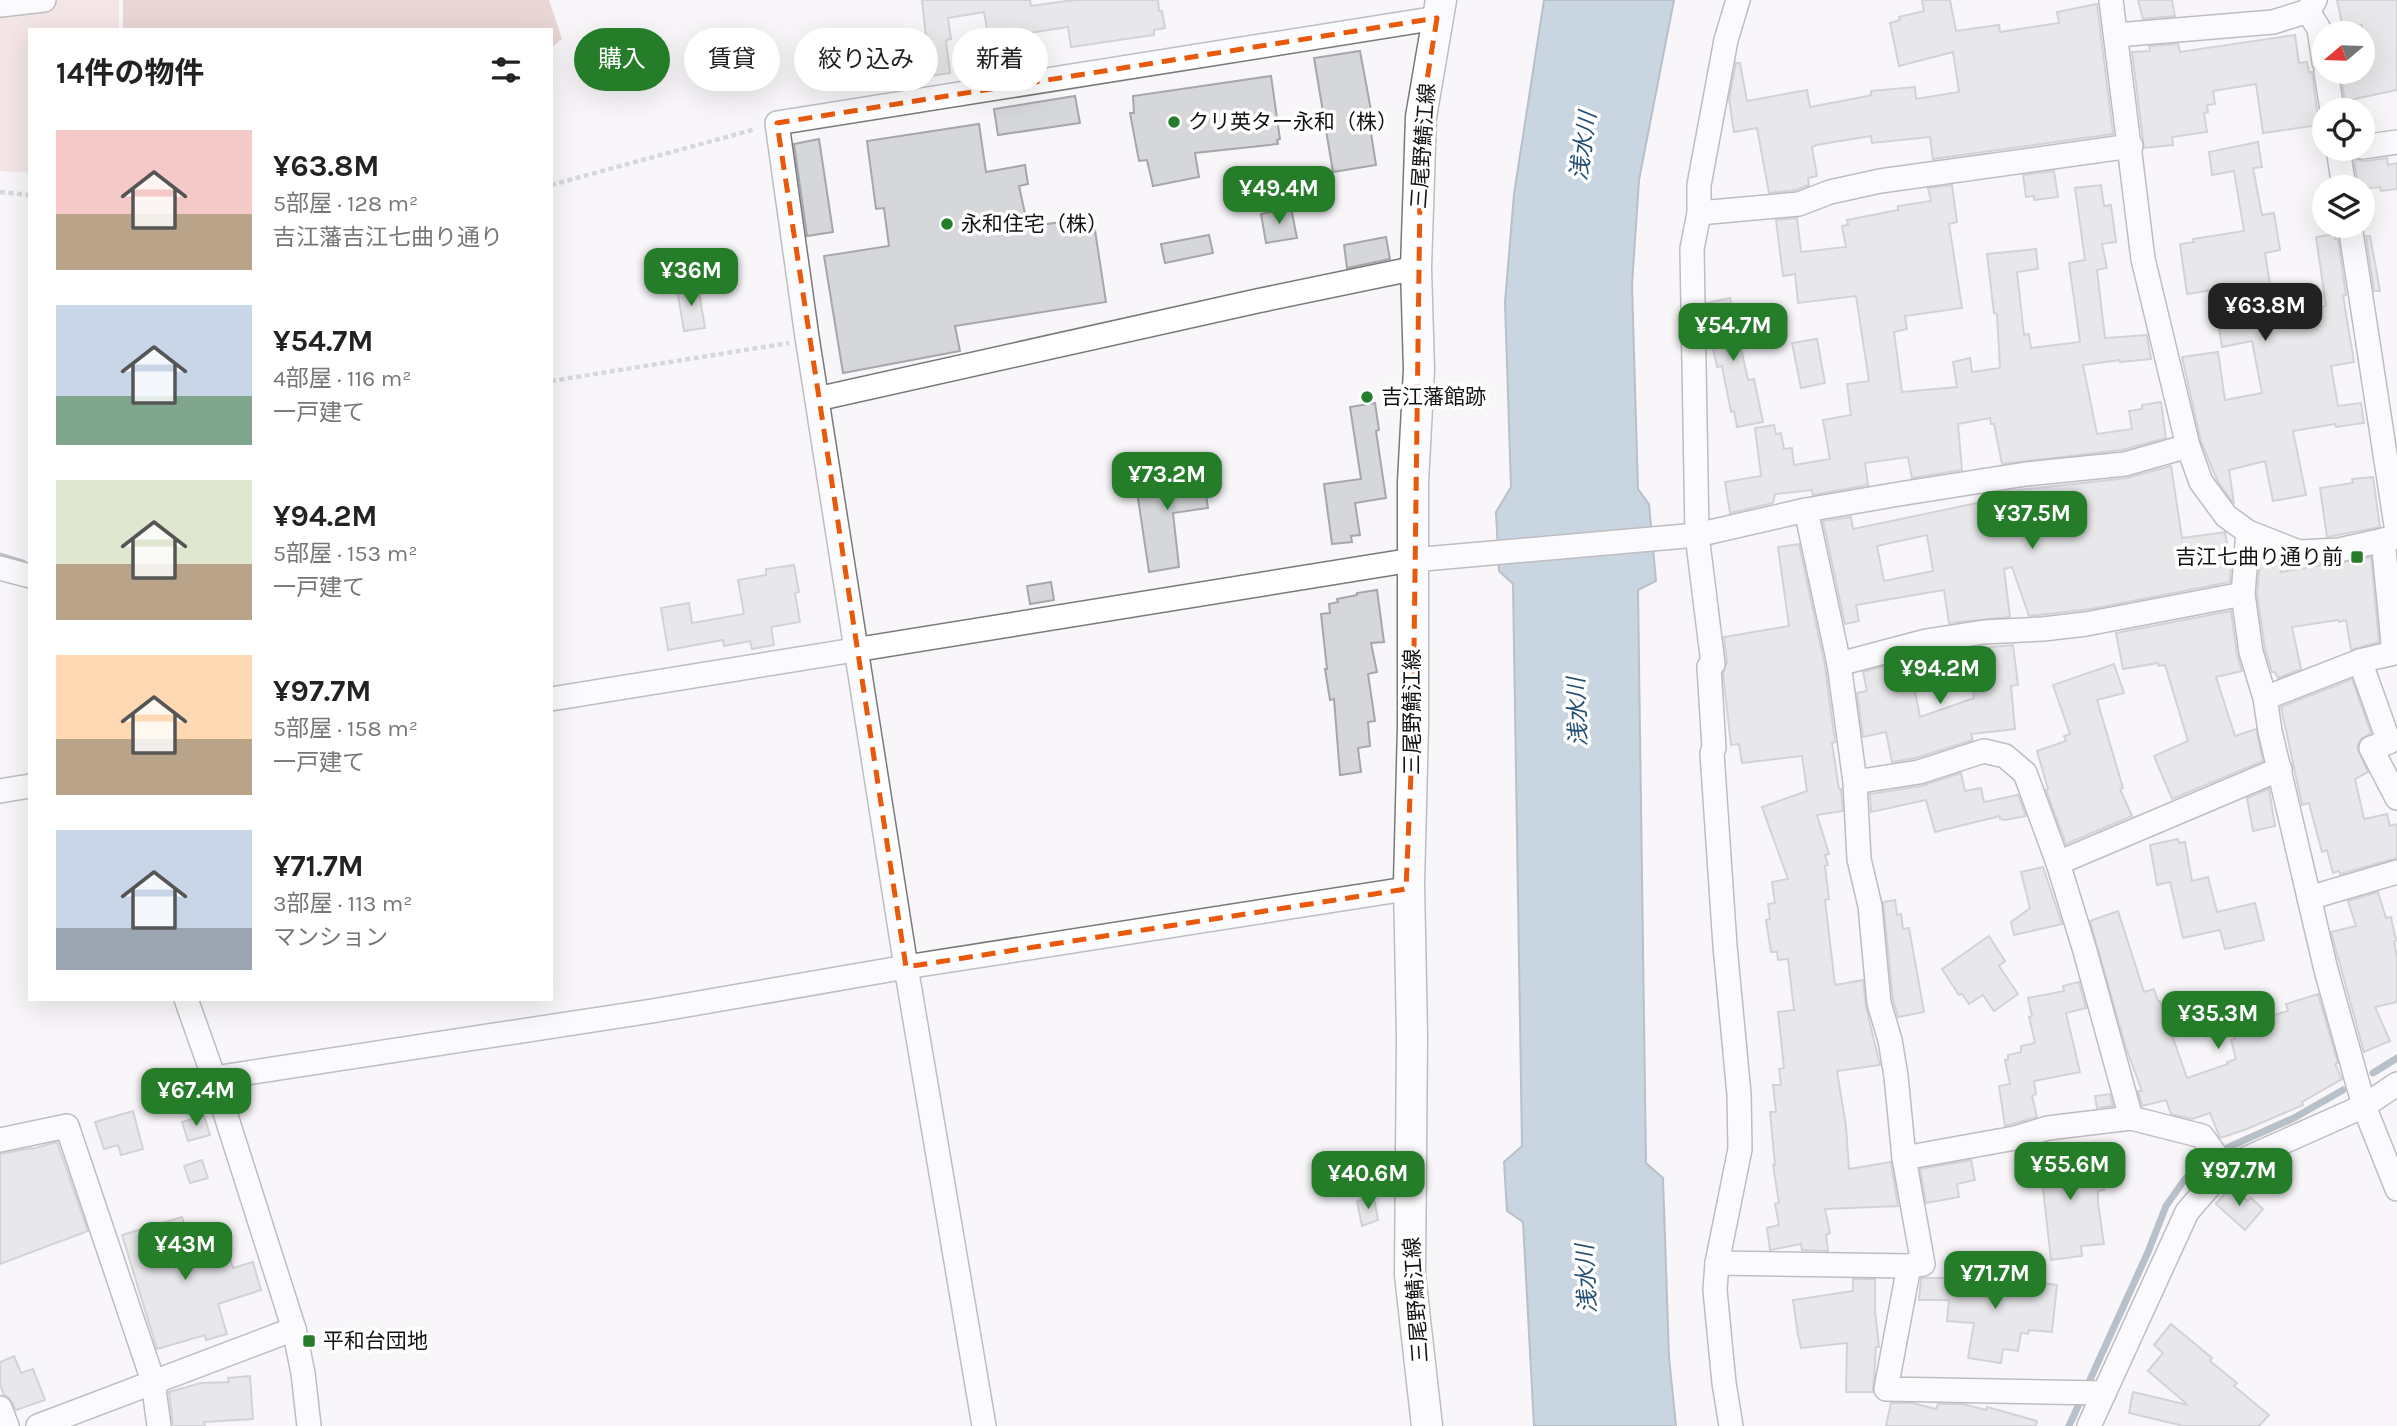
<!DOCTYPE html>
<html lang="ja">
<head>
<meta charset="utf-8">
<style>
	:root { --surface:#fff; --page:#f6f6f6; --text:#222; --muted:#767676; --accent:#257d2a }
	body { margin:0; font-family:Karla,"Noto Sans JP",sans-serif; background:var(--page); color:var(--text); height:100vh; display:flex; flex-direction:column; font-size:26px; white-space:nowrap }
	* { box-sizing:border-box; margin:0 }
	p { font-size:23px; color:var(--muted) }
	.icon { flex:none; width:38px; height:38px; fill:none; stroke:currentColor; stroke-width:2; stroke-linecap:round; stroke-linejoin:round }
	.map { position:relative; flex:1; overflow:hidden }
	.panel { position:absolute; left:28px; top:28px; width:525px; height:973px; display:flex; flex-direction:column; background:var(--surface); border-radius:0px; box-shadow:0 7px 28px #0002 }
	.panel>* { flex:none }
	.top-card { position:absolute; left:574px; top:28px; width:665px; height:63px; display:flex; gap:14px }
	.needle { width:46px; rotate:251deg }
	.controls { position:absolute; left:2312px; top:21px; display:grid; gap:14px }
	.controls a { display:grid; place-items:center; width:63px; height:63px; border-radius:50%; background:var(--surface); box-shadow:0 7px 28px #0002; font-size:35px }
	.price { position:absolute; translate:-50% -60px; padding:0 16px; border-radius:14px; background:var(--accent); color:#fff; font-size:23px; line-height:46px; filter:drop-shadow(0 2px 4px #0008) }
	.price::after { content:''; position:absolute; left:50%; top:42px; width:21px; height:16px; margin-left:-10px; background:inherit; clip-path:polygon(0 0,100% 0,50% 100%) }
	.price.on { background:#222; color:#fff }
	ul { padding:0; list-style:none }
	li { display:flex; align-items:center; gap:21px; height:175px; padding:0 28px }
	li span { display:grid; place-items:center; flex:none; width:196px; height:140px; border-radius:0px; color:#555 }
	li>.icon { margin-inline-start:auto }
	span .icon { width:84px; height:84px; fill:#fffc; stroke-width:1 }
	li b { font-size:30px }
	h2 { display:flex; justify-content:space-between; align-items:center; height:84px; padding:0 28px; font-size:30px }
	.tag { padding:0 24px; border-radius:32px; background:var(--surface); box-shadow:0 7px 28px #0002; font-size:24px; line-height:63px }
	.tag.on { background:var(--accent); color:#fff }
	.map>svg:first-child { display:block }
	.green { fill:#efd2d0 }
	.forest { fill:#d8b0ae }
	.water { fill:#92adc6; stroke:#6c7e90; stroke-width:2 }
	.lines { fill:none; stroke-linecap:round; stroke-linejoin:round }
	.stream { stroke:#6c7e90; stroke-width:7 }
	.building { fill:#d6d7da; stroke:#a6a7a9; stroke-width:2; fill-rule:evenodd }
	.minor-casing { stroke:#7a787b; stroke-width:26 }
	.major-casing { stroke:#7a787b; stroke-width:33 }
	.path { stroke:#b3b2b4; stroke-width:4.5; stroke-dasharray:5 3.5; stroke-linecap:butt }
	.minor { stroke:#fff; stroke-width:23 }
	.major { stroke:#fff; stroke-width:30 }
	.marked { fill:none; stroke:#e8590c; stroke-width:5; stroke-dasharray:14 9; stroke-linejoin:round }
	.poi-dot { fill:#257d2a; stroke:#fff; stroke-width:2.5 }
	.labels { text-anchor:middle; stroke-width:7; stroke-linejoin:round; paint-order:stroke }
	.poi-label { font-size:21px; fill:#121213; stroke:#fff; text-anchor:start }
	.street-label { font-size:21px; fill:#121213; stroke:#fff }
	.water-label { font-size:23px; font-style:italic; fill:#244f73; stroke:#fff }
</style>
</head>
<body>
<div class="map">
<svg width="2397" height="1426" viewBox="0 0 2397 1426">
	<rect width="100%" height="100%" fill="#f8f6f9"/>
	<!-- green -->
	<path class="green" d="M0 0H119V30H30V173L0 171Z"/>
	<!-- forest -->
	<path class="forest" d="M123 0H549L562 39 551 48V30H123Z"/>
	<!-- water -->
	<path class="water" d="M1544 0H1674L1639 180 1632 285 1638 489 1649 504 1656 581 1638 590 1646 1163 1663 1178 1669 1357 1676 1426H1534L1523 1222 1507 1211 1504 1162 1522 1146 1513 584 1499 571 1496 512 1511 487 1505 302 1514 194Z"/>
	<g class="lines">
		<!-- stream -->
		<g class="stream">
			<path d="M0 556 23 563"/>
			<path d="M2373 1073 2397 1058"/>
			<path d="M2069 1426 2148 1252 2166 1206 2185 1179 2201 1164 2229 1147 2294 1118 2343 1090"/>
		</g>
	</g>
	<!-- building -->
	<g class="building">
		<path d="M922 0H1030L1031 6 1074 0H1158L1159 11H1162L1165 28 1154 30V35L1071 47 1068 27 989 39 984 12 948 18 951 39 946 40 950 73 930 76Z"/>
		<path d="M1922 0H1950L1956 31 1999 25 2000 32 2059 23 2057 12 2097 4 2113 134 1933 159 1930 137 1872 143 1871 136 1816 145 1812 147 1817 176 1808 178 1809 185 1796 190 1769 193 1757 128 1734 132 1729 99 1736 63H1740L1747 101 1807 90 1810 107 1868 96 1871 95V91L1915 87 1916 99 1959 92 1953 52 1899 66 1890 23 1900 20 1899 17 1924 11Z"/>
		<path d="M2138 0H2172L2175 16 2143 19Z"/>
		<path d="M2337 0H2397V90L2345 101 2340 72H2362V25L2343 28Z"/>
		<path d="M2295 35 2299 63 2307 62 2309 72H2312L2319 125 2263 133 2256 84 2213 91 2215 104 2207 105 2208 112 2204 113 2207 132 2172 137 2173 145 2144 148 2132 52 2150 51 2149 46 2178 44 2180 52Z"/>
		<path d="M1360 51 1375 132 1371 133 1376 165 1333 172 1314 58Z"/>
		<path d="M1271 76 1280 139 1277 140 1278 144 1195 153 1199 177 1153 186 1147 160 1139 161 1130 113H1134L1133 96Z"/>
		<path d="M1075 96 1080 123 998 135 994 109Z"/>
		<path d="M979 124 986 172 1025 165 1028 184 1019 186 1028 227 1093 217 1106 302 955 326 960 351 843 373 824 256 889 246 884 208 876 209 867 141Z"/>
		<path d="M819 139 833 232 807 236 794 144Z"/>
		<path d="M2258 142 2262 167 2253 168 2262 215 2274 213 2280 250 2265 253 2275 315 2326 306 2316 237 2335 234V239H2338L2346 295 2343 296 2354 362 2331 366 2338 406 2361 403 2364 423 2336 427 2335 424 2293 431 2306 495 2273 501 2265 461 2229 470 2234 504 2218 482 2201 442 2182 357 2218 352 2225 400 2262 393 2252 341 2222 347 2213 290 2187 294 2180 244 2194 242 2193 239 2244 231 2234 171 2212 175 2209 152Z"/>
		<path d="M2387 158 2388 165 2397 163V189L2381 191 2380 187 2362 189V187H2358L2354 159 2364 161Z"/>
		<path d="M2054 171 2058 197 2034 200V196L2026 197 2023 175Z"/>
		<path d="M1952 185 1957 222 1949 224 1962 308 1905 316 1907 329 1894 332 1902 392 1957 387 1953 362 1970 358 1972 372 2000 368 1997 314 1994 313 1987 254 2036 249 2038 269 2017 272 2024 335 2029 334 2031 348 2080 342 2069 263 2085 260 2075 188 2101 185 2104 206 2111 205 2116 242 2102 244 2107 268 2097 270 2105 338 2147 335 2151 359 2120 362V360L2083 365 2097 434 2132 429 2129 411 2142 409V405L2161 402 2166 438 2122 450 2002 464 1994 424H1991L1990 418 1958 424 1962 470 1912 478 1908 457 1865 463 1868 485 1813 495 1812 490 1775 494 1773 503 1730 513 1725 482 1761 476 1755 428 1774 425 1776 434 1781 433 1784 449 1792 448 1794 465 1830 459 1823 420 1851 415 1847 384 1869 381 1856 296 1798 303 1795 274 1783 276 1776 220 1797 218 1801 252 1846 247 1842 226 1848 225 1847 220 1898 210V206L1931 201 1928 188Z"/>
		<path d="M1291 208 1297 238 1266 243 1261 214Z"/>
		<path d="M1209 235 1213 253 1165 263 1161 244Z"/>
		<path d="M2366 236H2370L2380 291H2374Z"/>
		<path d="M1386 237 1390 259 1347 268 1344 245Z"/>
		<path d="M698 286 705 328 684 331 677 289Z"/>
		<path d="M1730 298 1748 380 1754 379 1763 422 1737 427 1734 411 1731 412 1722 366 1717 367 1707 320V303Z"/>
		<path d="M1817 339 1825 383 1801 388 1792 343Z"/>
		<path d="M1375 403 1379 430 1376 431 1386 498 1355 503 1360 535 1351 536 1352 542 1332 544 1324 484 1361 479 1350 407Z"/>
		<path d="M2171 466 2182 538 2225 532 2231 566 2230 582 2091 609 2029 616 2012 567 2004 569 2010 617 1949 623 1944 590 1856 605 1859 621 1845 624 1823 521 1851 517 1853 529 2001 498 2000 492 2127 478ZM1927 535 1933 571 1884 581 1877 546Z"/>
		<path d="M1202 468 1208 508 1173 513 1179 567 1149 572 1135 478Z"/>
		<path d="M2373 477 2380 527 2327 537 2320 488 2353 483 2352 479Z"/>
		<path d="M1799 544 1825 666 1835 742 1832 743 1839 789H1841L1843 811 1817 815 1829 854 1825 855 1828 865 1825 866 1829 899 1825 900 1835 985 1863 980 1866 1007 1880 1065 1837 1071 1846 1126 1849 1169 1891 1162 1898 1206 1825 1209 1830 1233 1826 1235 1828 1251 1802 1250 1801 1244 1770 1250 1767 1228 1779 1225 1775 1204 1779 1203 1773 1165H1775L1770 1112H1776L1773 1085H1781L1779 1069 1784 1068 1778 1012 1794 1010 1788 959 1778 960 1777 952H1771L1766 920 1770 919 1768 904 1775 903 1772 882 1788 879 1762 807 1807 791 1802 756 1742 763 1739 744 1731 745 1723 673 1727 662 1724 637 1789 626 1778 547Z"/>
		<path d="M2371 557 2379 642 2351 650 2346 620 2339 622 2338 620 2292 627 2301 669 2278 678 2275 672H2272L2265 649 2257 594 2260 561 2279 559 2281 572Z"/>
		<path d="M794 565 799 592 795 593 800 622 771 627 774 645 752 649 750 641 724 646 723 640 668 650 661 608 689 603 692 623 744 614 738 580 766 575V569Z"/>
		<path d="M1051 582 1054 600 1030 604 1027 586Z"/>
		<path d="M1377 590 1384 642 1371 643 1377 672 1368 674 1375 721 1368 722 1370 746 1358 748 1361 772 1340 775 1334 699 1330 700 1325 669H1327L1321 614 1330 613 1329 604 1338 602 1337 599 1357 595V593Z"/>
		<path d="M2231 611 2237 654 2242 671 2216 677 2235 736 2256 729 2263 761 2172 799 2154 756 2188 741 2165 665 2159 666 2158 663 2123 669 2116 633Z"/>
		<path d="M2013 645 2018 685 2011 686 2015 729 1971 734 1973 740 1916 758 1892 762 1886 732 1863 737 1857 693 1867 691 1863 672 1896 663 1899 679 1912 676 1920 717 1974 698 1970 667 1963 668 1960 650Z"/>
		<path d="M2114 664 2124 693 2097 700 2123 788 2120 789 2132 816 2066 844 2046 790 2048 789 2037 751 2066 741 2064 736 2070 734 2053 685Z"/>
		<path d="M2352 679 2371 733 2361 739 2357 747 2368 772 2355 779 2364 819 2387 814 2390 826 2397 824V858L2340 874 2339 871 2333 873 2327 850 2322 852 2309 803 2302 805 2281 707Z"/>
		<path d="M1961 773 1965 791 1981 788 1984 802 2018 795 2026 816 2005 820 2000 819V816L1935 832 1926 800 1871 812 1870 794 1921 786Z"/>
		<path d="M2269 789 2275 826 2253 831 2247 798Z"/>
		<path d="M2178 839 2179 843 2185 842 2192 881 2208 877 2217 912 2255 903 2264 940 2225 949 2220 930 2183 938 2170 882 2157 885 2150 845Z"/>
		<path d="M2043 867 2062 924 2014 935 2011 922 2030 908 2021 872Z"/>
		<path d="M2378 892 2386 918 2391 917 2396 941 2394 942 2397 957V1002L2375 1007 2390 1041 2364 1052 2331 932 2356 926 2348 901Z"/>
		<path d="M1895 900 1897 915 1901 914 1903 929 1909 928 1924 1012 1898 1017 1893 1000 1883 902Z"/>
		<path d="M2118 911 2144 992 2154 989 2158 1001H2160L2187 1078 2228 1064 2227 1062 2236 1059 2231 1040 2235 1039 2232 1027 2288 1011 2286 1004 2318 994 2338 1063 2335 1064 2342 1079 2302 1102 2303 1105 2247 1129 2220 1138 2210 1113 2192 1119 2171 1114 2166 1100 2142 1106 2138 1091H2142L2126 1048 2090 921Z"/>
		<path d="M1989 936 2005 961 1999 966 2018 994 1994 1011 1983 995 1969 1004 1962 994 1959 995 1942 969Z"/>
		<path d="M2079 982 2086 1008 2066 1013 2080 1072 2034 1081 2036 1094 2032 1096 2037 1117 2005 1126 1999 1086 2010 1084 2005 1060H2008V1055L2021 1052V1046L2035 1043 2029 1017 2032 1016 2028 998 2064 991 2063 986Z"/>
		<path d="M2110 1094 2113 1106 2097 1108 2095 1096Z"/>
		<path d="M133 1111 143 1149 121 1155 118 1145 104 1149 95 1122Z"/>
		<path d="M204 1116 210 1135 188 1141 182 1122Z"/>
		<path d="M57 1142 88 1231 0 1264V1154L32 1148V1149Z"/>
		<path d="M2047 1144 2049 1159 2084 1155 2086 1161 2095 1160 2096 1167 2101 1166 2104 1190 2098 1191V1203L2104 1244 2081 1246 2082 1256 2051 1260 2041 1171 2034 1172 2031 1148Z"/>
		<path d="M202 1160 208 1178 190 1183 184 1166Z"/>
		<path d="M1971 1160 1975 1180 1957 1184 1959 1197 1926 1203 1920 1169Z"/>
		<path d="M2231 1186 2248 1201 2251 1198 2263 1209 2245 1230 2216 1204Z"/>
		<path d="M1374 1198 1378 1220 1362 1226 1357 1201Z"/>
		<path d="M182 1217 192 1248 224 1237 233 1268 253 1262 261 1290 218 1304 227 1334 206 1340 205 1335 157 1349 122 1235Z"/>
		<path d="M1988 1277 2057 1285 2052 1332 2029 1330 2028 1334 2021 1333 2018 1351 2003 1349 2001 1363 1968 1358 1974 1323 1947 1321 1949 1300H1919L1921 1278H1949V1283L1987 1286Z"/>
		<path d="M1853 1279H1875V1311L1879 1347H1876L1873 1392H1846L1847 1343 1801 1348 1798 1335 1793 1300 1853 1291Z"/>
		<path d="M2171 1324 2212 1358 2210 1361 2237 1383 2234 1386 2269 1415 2259 1426H2184L2129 1413 2133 1392 2188 1405 2148 1371 2163 1353 2154 1345Z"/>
		<path d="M14 1356 21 1373 33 1369 45 1400 16 1410 9 1398 4 1395 0 1384V1362Z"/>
		<path d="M250 1376 253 1419 204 1422 205 1426H173L169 1392 201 1383 229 1382 228 1378Z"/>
		<path d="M1891 1403H1912L1936 1409 1938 1404H1963L1986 1410 1987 1407 2037 1421 2036 1426H1886Z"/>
	</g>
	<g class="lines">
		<defs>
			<g id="minor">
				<path d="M2111 0 2143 259 2188 446 2201 482 2226 516 2248 532 2299 552 2339 550 2397 537"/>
				<path d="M0 5 44 0"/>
				<path d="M2308 11 2319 29 2324 62"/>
				<path d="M2117 35 2273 22 2308 11 2315 0"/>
				<path d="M2326 72 2332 110"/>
				<path d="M2362 147 2397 142"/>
				<path d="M2338 149 2344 187"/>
				<path d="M1699 213 1799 204 1830 192 1880 181 2131 146"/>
				<path d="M2350 226 2397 532"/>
				<path d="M817 399 1257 301 1416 268"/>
				<path d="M2248 532 2243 594 2251 652 2265 698 2270 731 2326 970 2364 1106 2397 1189"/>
				<path d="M0 568 30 576"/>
				<path d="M2360 661 2389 742 2371 748 2397 798"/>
				<path d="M1839 664 1926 641 1984 632 2043 629 2086 624 2243 594"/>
				<path d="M2265 698 2360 661 2394 653 2383 540"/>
				<path d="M551 699 1412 560 1697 535 1806 510 1899 494 2026 474 2125 464 2188 446"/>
				<path d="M1855 782 1919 772 1984 751 2005 756 2025 773 2058 863 2085 951 2131 1118"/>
				<path d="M0 791 30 786"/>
				<path d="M2058 863 2280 769"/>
				<path d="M2309 898 2397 872"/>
				<path d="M186 999 214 1078 294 1329 303 1373 309 1426"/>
				<path d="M214 1078 652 1011 906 967 1406 889 1409 883"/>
				<path d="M0 1140 67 1126 153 1381 159 1426"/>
				<path d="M1904 1158 2015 1138 2048 1128 2131 1118 2202 1136 2225 1168"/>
				<path d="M1717 1263 1909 1266 1923 1264 1904 1158 1896 1076 1890 1040 1879 1003 1870 906 1859 859 1855 782 1839 664 1806 510"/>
				<path d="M1909 1266 1886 1389 2104 1393"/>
				<path d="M0 1408 7 1426"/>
				<path d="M38 1426 294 1329"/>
				<path d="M984 1426 906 967 807 337 777 123 1437 18"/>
				<path d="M1731 1426 1724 1383 1715 1290 1717 1263 1740 1149 1739 1094 1725 946 1712 753 1714 748 1709 667 1713 664 1697 535 1692 249 1699 213V185L1726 40 1738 0"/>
				<path d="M2089 1426 2187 1212 2225 1168 2364 1106 2397 1084"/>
			</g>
			<path id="major" d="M1427 1426 1410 1275 1412 1035 1409 883 1413 726V482L1419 370 1416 268 1421 117 1441 0"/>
		</defs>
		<!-- minor casing -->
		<use href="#minor" class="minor-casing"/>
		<!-- major casing -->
		<use href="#major" class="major-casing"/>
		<!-- path -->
		<g class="path">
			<path d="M551 185 756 129"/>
			<path d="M0 192 30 195"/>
			<path d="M551 381 789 343"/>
		</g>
		<!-- minor -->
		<use href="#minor" class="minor"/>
		<!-- major -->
		<use href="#major" class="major"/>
	</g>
	<!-- marked area -->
	<path d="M0 0H2397V1426H0ZM1437 18 1421 117 1413 726 1406 889 906 967 777 123Z" fill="#f8f6f9" fill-opacity=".55" fill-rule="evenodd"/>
	<path class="marked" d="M1437 18 1421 117 1413 726 1406 889 906 967 777 123Z"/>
	<!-- markers -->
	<g class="poi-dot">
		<circle cx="1174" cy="122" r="7"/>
		<circle cx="947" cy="224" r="7"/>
		<circle cx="1367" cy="397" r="7"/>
		<rect x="2350" y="550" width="14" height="14" rx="3.5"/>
		<rect x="302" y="1334" width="14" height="14" rx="3.5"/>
	</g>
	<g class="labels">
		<!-- poi labels -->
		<g class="poi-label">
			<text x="1188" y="129">クリ英ター永和（株）</text>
			<text x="961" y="231">永和住宅（株）</text>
			<text x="1381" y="404">吉江藩館跡</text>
			<text x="2343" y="564" text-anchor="end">吉江七曲り通り前</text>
			<text x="323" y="1348">平和台団地</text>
		</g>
		<!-- street labels -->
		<g class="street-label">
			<text transform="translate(1423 146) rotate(-86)" y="7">三尾野鯖江線</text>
			<text transform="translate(1412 712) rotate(-90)" y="7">三尾野鯖江線</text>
			<text transform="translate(1416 1300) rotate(-94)" y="7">三尾野鯖江線</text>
		</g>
		<!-- water labels -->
		<g class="water-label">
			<text transform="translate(1583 146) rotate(-82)" y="8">浅水川</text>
			<text transform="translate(1577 712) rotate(-92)" y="8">浅水川</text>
			<text transform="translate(1586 1279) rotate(-93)" y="8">浅水川</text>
		</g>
	</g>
</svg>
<div class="controls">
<a><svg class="needle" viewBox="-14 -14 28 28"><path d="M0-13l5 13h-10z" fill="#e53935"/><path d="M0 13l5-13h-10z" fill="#767676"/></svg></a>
<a><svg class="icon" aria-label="locate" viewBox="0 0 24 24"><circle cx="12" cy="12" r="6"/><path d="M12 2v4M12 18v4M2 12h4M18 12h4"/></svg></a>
<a><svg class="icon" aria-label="layers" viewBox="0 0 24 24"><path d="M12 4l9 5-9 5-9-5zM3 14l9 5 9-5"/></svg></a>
</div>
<b class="price" style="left:1279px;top:226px">¥49.4M</b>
<b class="price" style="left:691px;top:308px">¥36M</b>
<b class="price on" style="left:2265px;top:343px">¥63.8M</b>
<b class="price" style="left:1733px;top:363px">¥54.7M</b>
<b class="price" style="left:1167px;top:512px">¥73.2M</b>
<b class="price" style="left:2032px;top:551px">¥37.5M</b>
<b class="price" style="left:1940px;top:706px">¥94.2M</b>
<b class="price" style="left:2218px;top:1051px">¥35.3M</b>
<b class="price" style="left:196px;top:1128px">¥67.4M</b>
<b class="price" style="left:2070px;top:1202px">¥55.6M</b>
<b class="price" style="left:2239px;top:1208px">¥97.7M</b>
<b class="price" style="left:1368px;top:1211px">¥40.6M</b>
<b class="price" style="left:185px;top:1282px">¥43M</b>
<b class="price" style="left:1995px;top:1311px">¥71.7M</b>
<div class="top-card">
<a class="tag on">購入</a>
<a class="tag">賃貸</a>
<a class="tag">絞り込み</a>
<a class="tag">新着</a>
</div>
<section class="panel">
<h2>14件の物件<svg class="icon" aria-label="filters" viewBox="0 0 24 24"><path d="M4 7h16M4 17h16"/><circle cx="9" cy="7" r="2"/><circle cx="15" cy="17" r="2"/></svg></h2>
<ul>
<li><span style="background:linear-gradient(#f6c9c9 60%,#b9a48a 0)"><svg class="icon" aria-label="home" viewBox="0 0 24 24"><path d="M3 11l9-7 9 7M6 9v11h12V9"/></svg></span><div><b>¥63.8M</b><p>5部屋 · 128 m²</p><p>吉江藩吉江七曲り通り</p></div></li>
<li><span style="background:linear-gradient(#c9d6e8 65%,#7fa58c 0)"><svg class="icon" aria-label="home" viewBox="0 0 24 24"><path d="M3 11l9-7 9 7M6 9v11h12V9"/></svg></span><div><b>¥54.7M</b><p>4部屋 · 116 m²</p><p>一戸建て</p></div></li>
<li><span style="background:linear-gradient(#dfe7d0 60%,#b9a48a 0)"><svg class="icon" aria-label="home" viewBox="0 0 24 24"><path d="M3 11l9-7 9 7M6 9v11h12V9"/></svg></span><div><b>¥94.2M</b><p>5部屋 · 153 m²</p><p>一戸建て</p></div></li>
<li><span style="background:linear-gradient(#ffd9b3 60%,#b9a48a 0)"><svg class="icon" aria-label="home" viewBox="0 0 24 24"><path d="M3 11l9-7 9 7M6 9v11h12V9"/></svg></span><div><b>¥97.7M</b><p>5部屋 · 158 m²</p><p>一戸建て</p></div></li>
<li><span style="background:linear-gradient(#c9d6e8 70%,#9aa5b1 0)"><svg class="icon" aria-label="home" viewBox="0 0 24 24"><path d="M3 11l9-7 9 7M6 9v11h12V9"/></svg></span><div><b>¥71.7M</b><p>3部屋 · 113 m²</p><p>マンション</p></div></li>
</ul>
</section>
</div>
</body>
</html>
